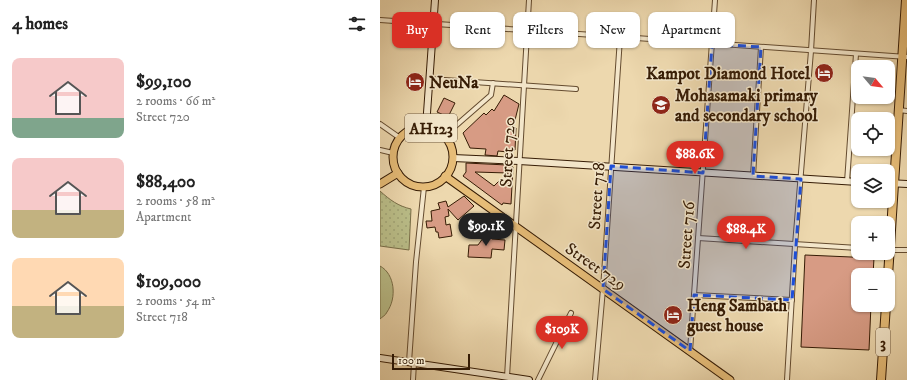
<!DOCTYPE html>
<html lang="en">
<head>
<meta charset="utf-8">
<style>
	:root { --surface:#fff; --page:#f2f2f2; --text:#222; --muted:#767676; --accent:#d93025 }
	body { margin:0; font-family:"IM FELL DW Pica",serif; background:var(--page); color:var(--text); height:100vh; display:flex; flex-direction:column; font-size:15px; white-space:nowrap }
	* { box-sizing:border-box; margin:0 }
	p { font-size:13px; color:var(--muted) }
	.icon { flex:none; width:22px; height:22px; fill:none; stroke:currentColor; stroke-width:2; stroke-linecap:round; stroke-linejoin:round }
	.map { position:relative; flex:1; overflow:hidden }
	.side { display:flex; flex-direction:column; background:var(--surface); width:380px }
	.side>* { flex:none }
	.guide { position:absolute; left:12px; top:12px; width:380px; height:36px; display:flex; gap:8px }
	.needle { width:26px; rotate:119deg }
	.tools { position:absolute; left:471px; top:60px; display:grid; gap:8px }
	.tools a { display:grid; place-items:center; width:44px; height:44px; border-radius:8px; background:var(--surface); box-shadow:0 1px 3px #0004; font-size:20px }
	.scale { position:absolute; left:12px; bottom:10px; width:78px; box-sizing:border-box; padding-left:4px; border:2px solid #361c05; border-top:0; font-size:11px; line-height:14px; white-space:nowrap; color:#361c05; -webkit-text-stroke:3px #f3e6ca; paint-order:stroke }
	.price { position:absolute; translate:-50% -34px; padding:0 9px; border-radius:14px; background:var(--accent); color:#fff; font-size:13px; line-height:26px; filter:drop-shadow(0 1px 2px #0008) }
	.price::after { content:''; position:absolute; left:50%; top:24px; width:12px; height:9px; margin-left:-6px; background:inherit; clip-path:polygon(0 0,100% 0,50% 100%) }
	.price.on { background:#222; color:#fff }
	ul { padding:0; list-style:none }
	li { display:flex; align-items:center; gap:12px; height:100px; padding:0 12px }
	li span { display:grid; place-items:center; flex:none; width:112px; height:80px; border-radius:8px; color:#555 }
	li>.icon { margin-inline-start:auto }
	span .icon { width:48px; height:48px; fill:#fffc; stroke-width:1 }
	li b { font-size:17px }
	h2 { display:flex; justify-content:space-between; align-items:center; height:48px; padding:0 12px; font-size:17px }
	.tag { padding:0 14px; border-radius:8px; background:var(--surface); box-shadow:0 1px 3px #0004; font-size:14px; line-height:36px }
	.tag.on { background:var(--accent); color:#fff }
	main { display:flex; flex:1; min-height:0 }
	.map>svg:first-child { display:block }
	.grass { fill:url(#grass-dots); stroke:#786d47 }
	.park { fill:#babe89; stroke:#786d47 }
	.building { fill:#d79b84; stroke:#361c05; fill-rule:evenodd }
	.lines { fill:none; stroke-linecap:round; stroke-linejoin:round }
	.street-casing { stroke:#644b2f; stroke-width:6 }
	.secondary-casing { stroke:#361c05; stroke-width:8 }
	.primary-casing { stroke:#361c05; stroke-width:9 }
	.highway-casing { stroke:#361c05; stroke-width:10 }
	.street { stroke:#f3e6ca; stroke-width:4 }
	.secondary { stroke:#f3e6ca; stroke-width:6 }
	.primary { stroke:#e6bc77; stroke-width:7 }
	.highway { stroke:#e6bc77; stroke-width:8 }
	.marked { fill:#1d4ed8; fill-opacity:0.2; stroke:#1d4ed8; stroke-width:3; stroke-dasharray:8 5; stroke-linejoin:round }
	.labels { text-anchor:middle; stroke-width:3; stroke-linejoin:round; paint-order:stroke }
	.shield { fill:#f3e6ca; stroke:#6f5940; stroke-width:1 }
	.shield-label { font-size:16px; font-weight:bold; fill:#361c05 }
	.poi-label { font-size:17px; font-weight:bold; fill:#361c05; stroke:#f3e6ca; text-anchor:start }
	.street-label { font-size:17px; fill:#361c05; stroke:#f3e6ca }
</style>
</head>
<body>
<main>
<section class="side">
<h2>4 homes<svg class="icon" aria-label="filters" viewBox="0 0 24 24"><path d="M4 7h16M4 17h16"/><circle cx="9" cy="7" r="2"/><circle cx="15" cy="17" r="2"/></svg></h2>
<ul>
<li><span style="background:linear-gradient(#f6c9c9 75%,#7fa58c 0)"><svg class="icon" aria-label="home" viewBox="0 0 24 24"><path d="M3 11l9-7 9 7M6 9v11h12V9"/></svg></span><div><b>$99,100</b><p>2 rooms · 66 m²</p><p>Street 720</p></div></li>
<li><span style="background:linear-gradient(#f6c9c9 65%,#c2b280 0)"><svg class="icon" aria-label="home" viewBox="0 0 24 24"><path d="M3 11l9-7 9 7M6 9v11h12V9"/></svg></span><div><b>$88,400</b><p>2 rooms · 58 m²</p><p>Apartment</p></div></li>
<li><span style="background:linear-gradient(#ffd9b3 60%,#c2b280 0)"><svg class="icon" aria-label="home" viewBox="0 0 24 24"><path d="M3 11l9-7 9 7M6 9v11h12V9"/></svg></span><div><b>$109,000</b><p>2 rooms · 54 m²</p><p>Street 718</p></div></li>
</ul>
</section>
<div class="map">
<svg width="527" height="380" viewBox="0 0 527 380">
	<defs>
		<pattern id="grass-dots" width="8" height="8" patternUnits="userSpaceOnUse"><rect width="8" height="8" fill="#babe89"/><path d="M2 2h.1M6 6h.1" fill="none" stroke="#a0a375" stroke-width="1.8" stroke-linecap="round"/></pattern>
	</defs>
	<rect width="100%" height="100%" fill="#edd8ae"/>
	<filter id="stains"><feTurbulence type="fractalNoise" baseFrequency=".005" numOctaves="4"/><feColorMatrix values="0 0 0 0 .2 0 0 0 0 .09 0 0 0 0 .02 0 0 0 .5 -.17"/></filter>
	<radialGradient id="worn" r=".72"><stop offset=".6" stop-color="#630" stop-opacity="0"/><stop offset="1" stop-color="#630" stop-opacity=".3"/></radialGradient>
	<!-- grass -->
	<path class="grass" d="M0 191C10 200 18 206 31 209L29 250 0 246Z"/>
	<!-- park -->
	<path class="park" d="M0 266C15 274 17 298 7 312 6 315 2 317 0 319Z"/>
	<!-- building -->
	<g class="building">
		<path d="M124 95 139 104 133 128H136L135 150 129 149 128 152 118 151 117 156 105 155 106 149 90 148 83 133 104 113 106 115 112 109 114 111Z"/>
		<path d="M64 98 75 103 68 117 57 112Z"/>
		<path d="M86 163 127 165V166L133 167 131 204 123 203 122 205 83 176 86 172ZM95 172 128 173 127 185 119 181 114 186Z"/>
		<path d="M84 196 94 206 78 220 68 209 69 216 65 217 66 225 70 224 72 236 59 238 58 232H56L55 227 47 228 46 221H52L51 211 60 209 58 203 66 201 68 207Z"/>
		<path d="M96 217 102 222 94 232 88 228Z"/>
		<path d="M109 230 116 235 112 239 125 240 124 250 112 249 111 258 88 257 89 245H98Z"/>
		<path d="M425 255 494 258 493 275H478V305H491L489 350 421 347Z"/>
	</g>
	<g class="lines">
		<defs>
			<g id="street">
				<path d="M0 20 527 57"/>
				<path d="M50 79 196 89"/>
				<path d="M519 110 527 111"/>
				<path d="M0 124 20 138"/>
				<path d="M64 136 111 95 113 83"/>
				<path d="M0 150 13 153"/>
				<path d="M373 176 381 47"/>
				<path d="M467 182 476 54"/>
				<path d="M318 238 478 248"/>
				<path d="M509 250H527"/>
				<path d="M314 295 412 300"/>
				<path d="M310 351 335 0"/>
				<path d="M29 362 36 262 44 187"/>
				<path d="M127 377 149 0"/>
				<path d="M33 380 34 363"/>
				<path d="M158 380 191 313"/>
				<path d="M215 380 223 289 240 38"/>
				<path d="M407 380 415 245 431 51 434 0"/>
			</g>
			<g id="secondary">
				<path d="M46 127 55 0"/>
				<path d="M73 158 139 161 478 182"/>
				<path d="M508 183 527 184"/>
				<path d="M0 358 149 380"/>
			</g>
			<g id="primary">
				<circle cx="43" cy="157" r="30"/>
				<path d="M65 176 350 380"/>
				<path d="M0 184 18 173"/>
			</g>
			<g id="highway">
				<path d="M508 276 526 0"/>
				<path d="M501 380 506 305"/>
			</g>
		</defs>
		<!-- street casing -->
		<use href="#street" class="street-casing"/>
		<!-- secondary casing -->
		<use href="#secondary" class="secondary-casing"/>
		<!-- primary casing -->
		<use href="#primary" class="primary-casing"/>
		<!-- highway casing -->
		<use href="#highway" class="highway-casing"/>
		<!-- street -->
		<use href="#street" class="street"/>
		<!-- secondary -->
		<use href="#secondary" class="secondary"/>
		<!-- primary -->
		<use href="#primary" class="primary"/>
		<!-- highway -->
		<use href="#highway" class="highway"/>
	</g>
	<!-- marked area -->
	<path class="marked" d="M332 44 381 47 373 176 421 179 412 300 314 295 310 351 223 289 231 166 323 173Z"/>
	<!-- icons -->
	<defs>
		<symbol id="hotel-disc" viewBox="-11 -11 22 22"><circle r="9.5" fill="#8f2418" stroke="#f3e6ca"/><path d="M-6-4.5h1.5V1H6V5H4.5V3h-9V5H-6ZM-4 0a1.8 1.8 0 1 1 3.6 0ZM.5 0V-2.5h3Q6-2.5 6 0Z" fill="#fff"/></symbol>
		<symbol id="school-disc" viewBox="-11 -11 22 22"><circle r="9.5" fill="#8f2418" stroke="#f3e6ca"/><path d="M0-5L7-2L0 1L-7-2ZM-4 1L0 2.5L4 1V4Q0 6-4 4Z" fill="#fff"/></symbol>
	</defs>
	<g fill-rule="evenodd">
		<use href="#hotel-disc" x="433" y="62" width="22" height="22"/>
		<use href="#hotel-disc" x="24" y="71" width="22" height="22"/>
		<use href="#school-disc" x="270" y="94" width="22" height="22"/>
		<use href="#hotel-disc" x="282" y="304" width="22" height="22"/>
	</g>
	<g class="labels">
		<!-- shield labels -->
		<g class="shield">
			<rect x="25" y="114" width="52" height="28" rx="3"/>
			<rect x="496" y="328" width="14" height="28" rx="3"/>
		</g>
		<g class="shield-label">
			<text x="51" y="134">AH123</text>
			<text x="503" y="348">3</text>
		</g>
		<!-- poi labels -->
		<g class="poi-label">
			<text x="430" y="79" text-anchor="end">Kampot Diamond Hotel</text>
			<text x="49" y="88">NeuNa</text>
			<text x="295" y="101">Mohasamaki primary<tspan x="295" dy="20">and secondary school</tspan></text>
			<text x="307" y="311">Heng Sambath<tspan x="307" dy="20">guest house</tspan></text>
		</g>
		<!-- street labels -->
		<g class="street-label">
			<text transform="translate(127 152) rotate(-87)" y="6">Street 720</text>
			<text transform="translate(216 196) rotate(-86)" y="6">Street 718</text>
			<text transform="translate(306 235) rotate(-86)" y="6">Street 716</text>
			<text transform="translate(216 266) rotate(35)" y="6">Street 729</text>
		</g>
	</g>
	<rect width="100%" height="100%" filter="url(#stains)"/>
	<rect width="100%" height="100%" fill="url(#worn)"/>
</svg>
<div class="tools">
<a><svg class="needle" viewBox="-14 -14 28 28"><path d="M0-13l5 13h-10z" fill="#e53935"/><path d="M0 13l5-13h-10z" fill="#767676"/></svg></a>
<a><svg class="icon" aria-label="locate" viewBox="0 0 24 24"><circle cx="12" cy="12" r="6"/><path d="M12 2v4M12 18v4M2 12h4M18 12h4"/></svg></a>
<a><svg class="icon" aria-label="layers" viewBox="0 0 24 24"><path d="M12 4l9 5-9 5-9-5zM3 14l9 5 9-5"/></svg></a>
<a>+</a>
<a>−</a>
</div>
<div class="scale">100 m</div>
<b class="price" style="left:315px;top:175px">$88.6K</b>
<b class="price on" style="left:106px;top:247px">$99.1K</b>
<b class="price" style="left:366px;top:250px">$88.4K</b>
<b class="price" style="left:182px;top:350px">$109K</b>
<div class="guide">
<a class="tag on">Buy</a>
<a class="tag">Rent</a>
<a class="tag">Filters</a>
<a class="tag">New</a>
<a class="tag">Apartment</a>
</div>
</div>
</main>
</body>
</html>
